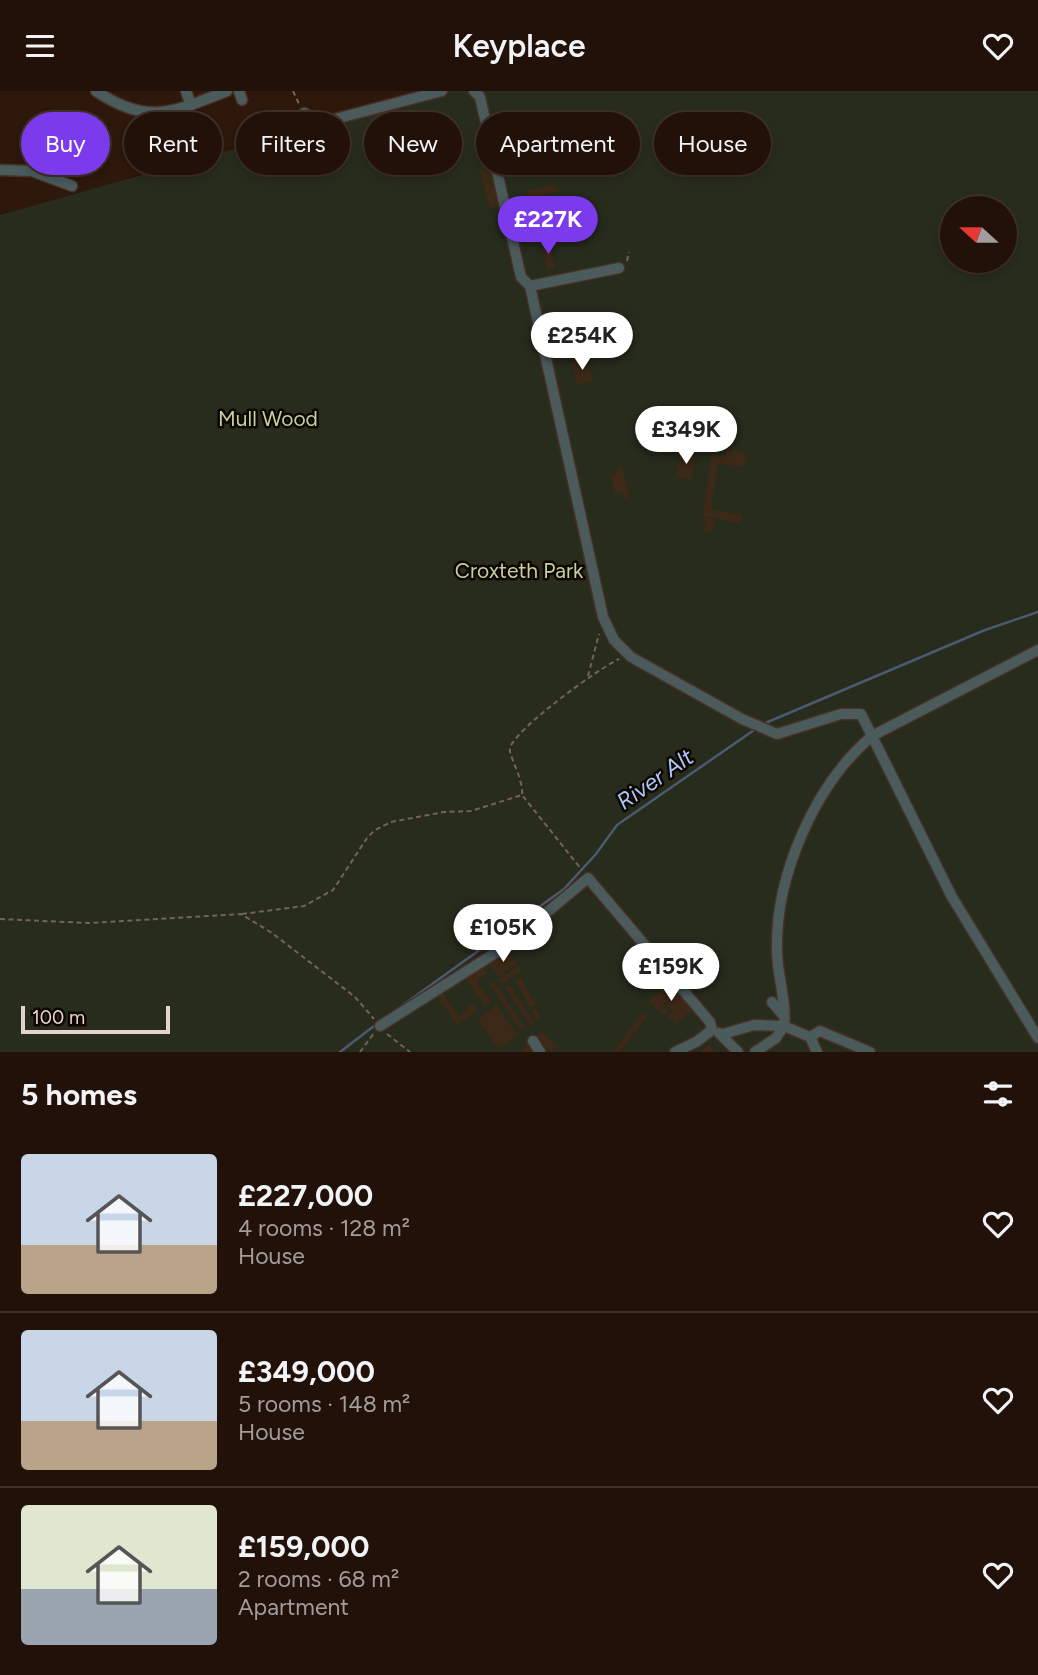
<!DOCTYPE html>
<html lang="en">
<head>
<meta charset="utf-8">
<style>
	:root { --surface:#221108; --page:#2a1a12; --text:#f1f3f6; --muted:#a29d9c; --line:#3f3129; --accent:#7c3aed }
	body { margin:0; font-family:Figtree,sans-serif; background:var(--page); color:var(--text); height:100vh; display:flex; flex-direction:column; font-size:26px; white-space:nowrap }
	* { box-sizing:border-box; margin:0 }
	p { font-size:23px; color:var(--muted) }
	.icon { flex:none; width:38px; height:38px; fill:none; stroke:currentColor; stroke-width:2; stroke-linecap:round; stroke-linejoin:round }
	.map { position:relative; height:961px; overflow:hidden }
	.details { display:flex; flex-direction:column; background:var(--surface); flex:1 }
	.details>* { flex:none }
	.banner { position:absolute; left:21px; top:21px; width:998px; height:63px; display:flex; gap:14px }
	.needle { width:46px; rotate:291deg }
	.tools { position:absolute; left:940px; top:105px; display:grid; gap:14px }
	.tools a { display:grid; place-items:center; width:77px; height:77px; border-radius:50%; background:var(--surface); box-shadow:0 4px 10px #0003,0 0 0 2px var(--line); font-size:35px }
	.scale { position:absolute; left:21px; bottom:18px; width:149px; box-sizing:border-box; padding-left:7px; border:4px solid #e4d4cc; border-top:0; font-size:19px; line-height:24px; white-space:nowrap; color:#e4d4cc; -webkit-text-stroke:5px #0f0502; paint-order:stroke }
	.price { position:absolute; translate:-50% -60px; padding:0 16px; border-radius:24px; background:#fff; color:#222; font-size:23px; line-height:46px; filter:drop-shadow(0 2px 4px #0008) }
	.price::after { content:''; position:absolute; left:50%; top:42px; width:21px; height:16px; margin-left:-10px; background:inherit; clip-path:polygon(0 0,100% 0,50% 100%) }
	.price.current { background:var(--accent); color:#fff }
	ul { padding:0; list-style:none }
	li { display:flex; align-items:center; gap:21px; height:175px; padding:0 21px }
	li+li { border-top:2px solid var(--line) }
	li span { display:grid; place-items:center; flex:none; width:196px; height:140px; border-radius:7px; color:#555 }
	li>.icon { margin-inline-start:auto }
	span .icon { width:84px; height:84px; fill:#fffc; stroke-width:1 }
	li b { font-size:30px }
	h2 { display:flex; justify-content:space-between; align-items:center; height:84px; padding:0 21px; font-size:30px }
	.pill { padding:0 24px; border-radius:32px; background:var(--surface); box-shadow:0 4px 10px #0003,0 0 0 2px var(--line); font-size:24px; line-height:63px }
	.pill.current { background:var(--accent); color:#fff }
	header { display:flex; justify-content:space-between; align-items:center; height:91px; padding:0 21px; background:var(--surface); font-size:32px; font-weight:600 }
	.map>svg:first-child { display:block }
	.green { fill:#272c1d; fill-rule:evenodd }
	.lines { fill:none; stroke-linecap:round; stroke-linejoin:round }
	.stream { stroke:#4c5971; stroke-width:2.5 }
	.building { fill:#3d2917 }
	.minor-casing { stroke:#473126; stroke-width:13 }
	.path { stroke:#766258; stroke-width:2; stroke-dasharray:5 3.5; stroke-linecap:butt }
	.minor { stroke:#4b5b5c; stroke-width:10 }
	.labels { text-anchor:middle; stroke-width:5; stroke-linejoin:round; paint-order:stroke }
	.park-label { font-size:21px; fill:#c2d19e; stroke:#0f0502 }
	.water-label { font-size:23px; font-style:italic; fill:#acc7f5; stroke:#0f0502 }
</style>
</head>
<body>
<header><svg class="icon" aria-label="menu" viewBox="0 0 24 24"><path d="M4 6h16M4 12h16M4 18h16"/></svg>Keyplace<svg class="icon" aria-label="heart" viewBox="0 0 24 24"><path d="M12 20l-8-8c-3-5 5-10 8-4 3-6 11-1 8 4z"/></svg></header>
<div class="map">
<svg width="1038" height="961" viewBox="0 0 1038 961">
	<rect width="100%" height="100%" fill="#2e170b"/>
	<!-- green -->
	<path class="green" d="M417 0H1038V961H0V124L312 36 320 28ZM952 117H1004V170H952Z"/>
	<g class="lines">
		<!-- stream -->
		<g class="stream">
			<path d="M763 633 985 539 1038 521"/>
			<path d="M392 922 564 798 596 763 617 734 757 637"/>
			<path d="M340 961 378 932"/>
		</g>
	</g>
	<!-- building -->
	<g class="building">
		<path d="M491 76 500 115 490 117 480 79Z"/>
		<path d="M556 94 557 101 528 107 527 100Z"/>
		<path d="M559 111 560 118 531 123 529 116Z"/>
		<path d="M549 150 555 177 547 179 541 152Z"/>
		<path d="M587 267 593 291 577 293 572 271Z"/>
		<path d="M690 358 695 359 692 389 676 387 679 365 686 366Z"/>
		<path d="M727 358 746 361 744 376 718 372 711 419 741 423V432L702 425 712 363 726 365Z"/>
		<path d="M622 375 630 406 624 408 622 401 615 403 611 384 618 382 616 376Z"/>
		<path d="M706 427 715 428 712 441 703 440Z"/>
		<path d="M558 816 561 818 519 860 514 855Z"/>
		<path d="M508 860 517 873 498 886 489 872Z"/>
		<path d="M518 875 521 880 502 893 499 888Z"/>
		<path d="M484 876 488 882 477 890 491 911 484 915 466 888Z"/>
		<path d="M521 886 536 914 530 917 515 889Z"/>
		<path d="M494 890 525 937 521 940 489 892Z"/>
		<path d="M670 891 693 918 676 933 668 925 673 920 665 911 662 914 668 920 663 925 649 910Z"/>
		<path d="M509 893 534 931 530 934 505 896Z"/>
		<path d="M443 903 459 926 473 912 478 920 457 934 438 907Z"/>
		<path d="M497 914 518 945 498 958 478 928Z"/>
		<path d="M535 917 541 926 537 929 531 920Z"/>
		<path d="M642 922 647 925 620 961H613Z"/>
		<path d="M541 940 558 954 552 961 535 947Z"/>
		<path d="M530 953 535 961H522L521 959Z"/>
		<path d="M709 954 715 961H700Z"/>
	</g>
	<g class="lines">
		<defs>
			<g id="minor">
				<path d="M96 0C148 35 173 21 227 0"/>
				<path d="M186 0 191 14"/>
				<path d="M239 0 242 9"/>
				<path d="M474 0 480 6 521 186 530 195 603 526 614 549 631 566 742 628 777 643 841 623H861L872 645C815 693 775 785 777 860 777 885 787 910 784 935L810 946 817 961"/>
				<path d="M304 22 320 32 442 0"/>
				<path d="M0 79 32 80 72 95"/>
				<path d="M530 195 619 177"/>
				<path d="M1038 559 872 645 952 806 1038 947"/>
				<path d="M772 911 783 924"/>
				<path d="M380 935 508 854 588 787 710 931 712 939 696 951 675 961"/>
				<path d="M719 942 738 961"/>
				<path d="M723 943 754 934 784 935 776 947 755 961"/>
				<path d="M810 946 820 940 870 961"/>
				<path d="M533 950 540 961"/>
			</g>
		</defs>
		<!-- minor casing -->
		<use href="#minor" class="minor-casing"/>
		<!-- path -->
		<g class="path">
			<path d="M293 0 300 15"/>
			<path d="M627 170 629 161"/>
			<path d="M588 585 599 543"/>
			<path d="M522 703C523 686 508 664 510 657 515 638 599 577 619 568"/>
			<path d="M242 823 304 815 333 799 367 747 375 739 391 731 444 721 471 720 522 704 582 779"/>
			<path d="M0 828 89 832 241 823 272 842 355 906 374 928"/>
			<path d="M387 943 410 961"/>
			<path d="M360 961 374 942"/>
		</g>
		<!-- minor -->
		<use href="#minor" class="minor"/>
	</g>
	<g class="labels">
		<!-- park labels -->
		<g class="park-label">
			<text x="268" y="335">Mull Wood</text>
			<text x="519" y="487">Croxteth Park</text>
		</g>
		<!-- water labels -->
		<g class="water-label">
			<text transform="translate(655 688) rotate(-35)" y="8">River Alt</text>
		</g>
	</g>
</svg>
<div class="tools">
<a><svg class="needle" viewBox="-14 -14 28 28"><path d="M0-13l5 13h-10z" fill="#e53935"/><path d="M0 13l5-13h-10z" fill="#a29d9c"/></svg></a>
</div>
<div class="scale">100 m</div>
<b class="price current" style="left:548px;top:165px">£227K</b>
<b class="price" style="left:582px;top:281px">£254K</b>
<b class="price" style="left:686px;top:375px">£349K</b>
<b class="price" style="left:503px;top:873px">£105K</b>
<b class="price" style="left:671px;top:912px">£159K</b>
<div class="banner">
<a class="pill current">Buy</a>
<a class="pill">Rent</a>
<a class="pill">Filters</a>
<a class="pill">New</a>
<a class="pill">Apartment</a>
<a class="pill">House</a>
</div>
</div>
<section class="details">
<h2>5 homes<svg class="icon" aria-label="filters" viewBox="0 0 24 24"><path d="M4 7h16M4 17h16"/><circle cx="9" cy="7" r="2"/><circle cx="15" cy="17" r="2"/></svg></h2>
<ul>
<li><span style="background:linear-gradient(#c9d6e8 65%,#b9a48a 0)"><svg class="icon" aria-label="home" viewBox="0 0 24 24"><path d="M3 11l9-7 9 7M6 9v11h12V9"/></svg></span><div><b>£227,000</b><p>4 rooms · 128 m²</p><p>House</p></div><svg class="icon" aria-label="heart" viewBox="0 0 24 24"><path d="M12 20l-8-8c-3-5 5-10 8-4 3-6 11-1 8 4z"/></svg></li>
<li><span style="background:linear-gradient(#c9d6e8 65%,#b9a48a 0)"><svg class="icon" aria-label="home" viewBox="0 0 24 24"><path d="M3 11l9-7 9 7M6 9v11h12V9"/></svg></span><div><b>£349,000</b><p>5 rooms · 148 m²</p><p>House</p></div><svg class="icon" aria-label="heart" viewBox="0 0 24 24"><path d="M12 20l-8-8c-3-5 5-10 8-4 3-6 11-1 8 4z"/></svg></li>
<li><span style="background:linear-gradient(#dfe7d0 60%,#9aa5b1 0)"><svg class="icon" aria-label="home" viewBox="0 0 24 24"><path d="M3 11l9-7 9 7M6 9v11h12V9"/></svg></span><div><b>£159,000</b><p>2 rooms · 68 m²</p><p>Apartment</p></div><svg class="icon" aria-label="heart" viewBox="0 0 24 24"><path d="M12 20l-8-8c-3-5 5-10 8-4 3-6 11-1 8 4z"/></svg></li>
</ul>
</section>
</body>
</html>
